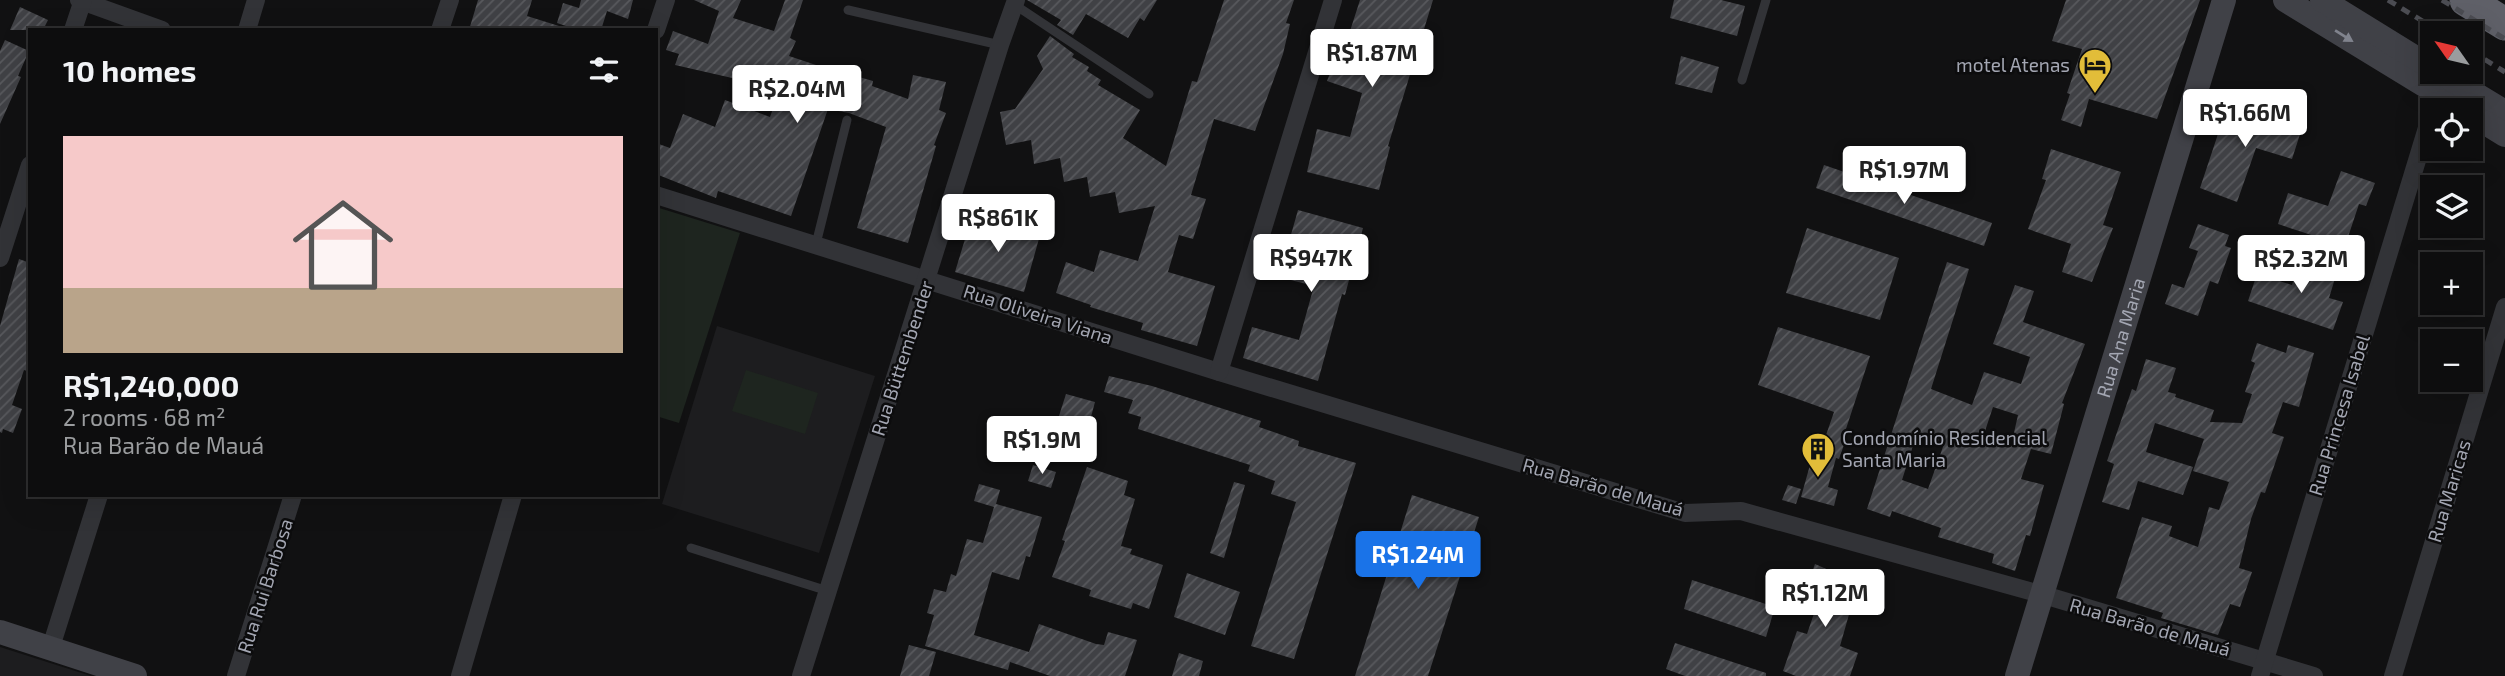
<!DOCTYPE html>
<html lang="en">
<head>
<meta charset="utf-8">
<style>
	:root { --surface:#0d0d0e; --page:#161617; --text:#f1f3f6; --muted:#9a9c9e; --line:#2d2d2e; --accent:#1a73e8 }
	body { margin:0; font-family:"Exo 2",sans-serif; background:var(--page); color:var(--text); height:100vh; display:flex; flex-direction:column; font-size:26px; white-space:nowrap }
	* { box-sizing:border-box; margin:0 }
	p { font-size:23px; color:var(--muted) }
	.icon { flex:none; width:38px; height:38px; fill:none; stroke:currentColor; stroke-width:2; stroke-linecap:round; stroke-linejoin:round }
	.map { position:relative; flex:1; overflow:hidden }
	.side { position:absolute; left:28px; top:28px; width:630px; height:469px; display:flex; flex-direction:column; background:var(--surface); border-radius:0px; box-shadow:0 7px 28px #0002,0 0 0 2px var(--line) }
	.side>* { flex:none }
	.needle { width:46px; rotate:304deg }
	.controls { position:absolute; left:2420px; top:21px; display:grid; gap:14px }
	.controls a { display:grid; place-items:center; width:63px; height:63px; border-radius:0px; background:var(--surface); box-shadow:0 7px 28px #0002,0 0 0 2px var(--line); font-size:35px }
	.price { position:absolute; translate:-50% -60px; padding:0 16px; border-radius:7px; background:#fff; color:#222; font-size:23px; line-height:46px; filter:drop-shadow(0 2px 4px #0008) }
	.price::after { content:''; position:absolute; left:50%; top:42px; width:21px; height:16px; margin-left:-10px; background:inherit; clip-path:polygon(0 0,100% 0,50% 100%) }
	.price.active { background:var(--accent); color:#fff }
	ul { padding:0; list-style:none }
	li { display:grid; align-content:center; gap:14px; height:371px; padding:0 35px }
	li span { display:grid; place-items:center; height:217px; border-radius:0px; color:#555 }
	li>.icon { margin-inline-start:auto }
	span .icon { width:126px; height:126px; fill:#fffc; stroke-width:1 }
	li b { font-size:30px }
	h2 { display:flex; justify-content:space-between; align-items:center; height:84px; padding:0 35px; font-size:30px }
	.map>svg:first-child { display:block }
	.built { fill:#1d1d1f }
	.park { fill:#1e251f }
	.building { fill:url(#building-hatch); fill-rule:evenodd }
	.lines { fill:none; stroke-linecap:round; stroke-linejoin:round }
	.lane { stroke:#323337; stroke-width:9 }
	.street { stroke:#323337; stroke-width:18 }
	.secondary { stroke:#404147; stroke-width:24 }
	.highway { stroke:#5f6068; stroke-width:33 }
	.rail { stroke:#4b4c52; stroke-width:5; stroke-dasharray:9 7; stroke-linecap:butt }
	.oneway { fill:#80838d }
	.labels { text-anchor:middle; stroke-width:5; stroke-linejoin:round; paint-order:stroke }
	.poi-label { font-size:19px; fill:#a3a6b2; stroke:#0c0c0d; text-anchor:end }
	.street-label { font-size:19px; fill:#a3a6b2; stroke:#0c0c0d }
</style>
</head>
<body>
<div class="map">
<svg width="2505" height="676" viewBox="0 0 2505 676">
	<defs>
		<pattern id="building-hatch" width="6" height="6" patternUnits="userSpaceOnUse" patternTransform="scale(1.75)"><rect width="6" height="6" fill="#404145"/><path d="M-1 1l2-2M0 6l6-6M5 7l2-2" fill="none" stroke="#58595d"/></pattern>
	</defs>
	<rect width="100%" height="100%" fill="#111112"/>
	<!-- built -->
	<g class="built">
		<path d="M717 326 875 376 819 553 662 504Z"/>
		<path d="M0 647 91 676H0Z"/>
	</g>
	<!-- park -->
	<g class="park">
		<path d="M656 207 740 233 679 423 656 416Z"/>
		<path d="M746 370 818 393 805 434 732 411Z"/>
	</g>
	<!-- building -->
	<g class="building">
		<path d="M478 0H532L527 16 559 26V30H469Z"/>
		<path d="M581 0H633L628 19 607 11 601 30H578L557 23 563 3 579 8Z"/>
		<path d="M694 0H741L733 18 774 31 785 0H803L790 38 796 41 789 56 852 77V75L873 81 872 86 908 99 913 75 946 82 939 110 946 113 934 145 936 146 908 243 857 228 886 127 849 113 828 109 791 216 718 191 716 198 656 174V143L670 148 683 114 715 127 725 100 770 117 780 89 675 65 679 54 666 50 673 31 708 44 719 11Z"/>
		<path d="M1027 0H1157L1144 21 1140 18 1128 38 1086 14 1073 35 1057 25 1061 20Z"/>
		<path d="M1224 0H1294L1286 23 1290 24 1283 54 1255 131 1214 119 1191 195 1206 199 1193 239 1179 235 1168 272 1215 286 1197 346 1141 330 1143 323 1090 307 1091 305 1056 293 1066 262 1094 272 1100 250 1138 261 1155 206 1119 213 1115 192 1090 197 1087 177 1064 182 1060 158 1034 164 1031 140 1006 145 1000 112 1015 109 1043 69 1037 56 1050 36 1074 54 1072 57 1089 67 1087 71 1101 80 1098 85 1140 110 1123 138 1166 166 1192 81 1197 82Z"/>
		<path d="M1360 0H1433L1388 146 1390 147 1379 190 1307 172 1317 129 1350 137 1362 93 1327 81 1336 57 1341 59Z"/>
		<path d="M1674 0H1721L1745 6 1737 36 1670 18Z"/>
		<path d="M2066 0H2200L2157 119 2089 99 2081 127 2061 120 2070 94 2067 93 2082 49 2052 41Z"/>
		<path d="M20 7 48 20 43 30H10Z"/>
		<path d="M5 40 29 51 18 76 21 77 0 124V51Z"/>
		<path d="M1681 56 1719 67 1712 93 1675 84Z"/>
		<path d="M2228 104 2302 128 2292 159 2256 148 2237 202 2200 188Z"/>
		<path d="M2051 149 2121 172 2103 225 2113 228 2092 282 2062 272 2071 244 2028 229 2046 180 2042 179Z"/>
		<path d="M1824 165 1992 223 1984 246 1816 188Z"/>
		<path d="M2341 171 2375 183 2366 206 2359 204 2345 246 2278 224 2288 193 2328 206Z"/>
		<path d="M1298 210 1363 228 1345 295 1342 294 1318 381 1243 358 1252 327 1299 340 1314 286 1279 277Z"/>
		<path d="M972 216 1040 235 1024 292 955 272Z"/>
		<path d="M2198 224 2229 235 2225 246 2231 248 2218 284 2210 281 2198 316 2165 304 2172 284 2184 288 2198 251 2189 248Z"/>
		<path d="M1807 228 1899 258 1880 320 1786 293Z"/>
		<path d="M19 259 30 263V362L27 371 24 370 12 405 22 409 13 433 3 429 2 433 0 432V326Z"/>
		<path d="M2299 261 2337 272 2329 298 2343 302 2333 330 2248 301 2257 274 2292 285Z"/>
		<path d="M1947 262 1969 269 1931 389 1972 405 1984 372 2021 384 2030 357 1993 344 2015 285 2034 291 2023 322 2085 344 2062 403 2064 404 2051 454 2031 449 2021 479 2044 485 2030 536 2026 535 2015 571 1992 563 1994 554 1938 537 1941 528 1892 511 1890 517 1867 509ZM1993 407 2018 415 2011 446 1983 437ZM1917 433 1944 444 1928 489 1902 480Z"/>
		<path d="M1778 327 1870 356 1842 441 1845 442 1839 459 1836 458 1828 487 1838 490 1834 506 1801 497 1810 465 1815 467 1834 412 1758 385Z"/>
		<path d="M2257 343 2286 353 2288 345 2314 353 2299 407 2283 402 2272 433 2284 437 2265 493 2261 492 2251 519 2239 568 2252 572 2240 607 2230 604 2218 635 2161 618 2163 613 2116 598 2142 517 2172 526 2169 536 2198 547 2209 507 2219 510 2229 482 2193 471 2204 439 2155 423 2146 452 2193 467 2183 495 2138 481 2129 510 2102 502 2114 464 2107 461 2132 389 2136 391 2146 359 2176 368 2168 392 2176 394 2175 397 2214 410 2210 422 2242 423 2252 394 2245 392 2255 363 2251 361Z"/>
		<path d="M1109 376 1152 386 1261 421 1259 427 1299 441 1298 446 1356 463 1294 659 1251 646 1296 502 1271 494 1275 481 1248 471 1250 465 1138 429 1141 417 1128 413 1133 400 1104 392Z"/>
		<path d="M1066 394 1095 402 1088 428 1058 419Z"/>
		<path d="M1033 465 1056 472 1051 488 1028 481Z"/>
		<path d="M1087 467 1128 481 1124 495 1135 499 1121 546 1132 549 1130 554 1163 565 1149 609 1133 603 1131 609 1089 596 1091 590 1052 577 1065 541 1062 540Z"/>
		<path d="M1234 482 1245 485 1224 558 1210 553Z"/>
		<path d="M979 484 1000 490 996 504 1042 517 1030 557 1026 556 1019 580 992 572 974 635 1029 652 1039 624 1096 644 1104 645 1108 632 1137 640 1125 676H1050L1010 662 1008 670 925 646 934 615 927 613 934 589 946 592 951 574 956 576 967 539 983 543 994 507 974 501Z"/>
		<path d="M1788 485 1801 489 1796 504 1782 500Z"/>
		<path d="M1412 495 1479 517 1428 676H1355Z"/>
		<path d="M1815 564 1858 583 1840 646 1858 653 1850 676H1796L1783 671 1797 631 1807 634 1820 596 1805 592Z"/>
		<path d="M1187 573 1240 592 1225 635 1174 617Z"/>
		<path d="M1692 580 1775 607 1766 637 1684 609Z"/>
		<path d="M1675 643 1766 673V676H1685L1666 669Z"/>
		<path d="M909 645 936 652 929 676H900Z"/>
		<path d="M1179 653 1203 661 1199 676H1172Z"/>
	</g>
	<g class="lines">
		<!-- lane -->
		<g class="lane">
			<path d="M1015 5 1149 94"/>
			<path d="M848 10 1000 45"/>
			<path d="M1742 80 1766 0"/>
			<path d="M816 244 847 120"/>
			<path d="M691 548 828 591"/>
		</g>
		<!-- street -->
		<g class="street">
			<path d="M79 0 162 30"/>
			<path d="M73 30 83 0"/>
			<path d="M247 30 256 0"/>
			<path d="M440 30 450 0"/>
			<path d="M656 30 666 0"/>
			<path d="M656 195 1219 372 1685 513 1741 511 2044 595 2314 676"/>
			<path d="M0 258 30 165"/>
			<path d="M1219 372 1333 0"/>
			<path d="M50 650 99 495"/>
			<path d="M236 676 293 495"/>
			<path d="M460 676 513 495"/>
			<path d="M801 676 1000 45 1016 0"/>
			<path d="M2260 676 2440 85"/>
			<path d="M2393 676 2505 307"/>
		</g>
		<!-- secondary -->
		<g class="secondary">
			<path d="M2285 0 2465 110"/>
			<path d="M2322 0 2432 68"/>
			<path d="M2439 72 2505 112"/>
			<path d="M2471 114 2505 135"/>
			<path d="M0 632 135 676"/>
			<path id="s1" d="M2017 676 2224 0"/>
		</g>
		<!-- highway -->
		<path class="highway" d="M2466 0 2505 24"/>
		<!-- rail -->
		<g class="rail">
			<path d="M2388 0 2442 33"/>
			<path d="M2442 0 2505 39"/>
			<path d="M2471 51 2505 72"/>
		</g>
	</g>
	<!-- one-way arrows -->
	<defs><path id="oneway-solid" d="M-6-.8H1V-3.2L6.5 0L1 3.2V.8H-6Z" transform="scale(1.75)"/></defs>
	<use class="oneway" href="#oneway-solid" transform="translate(2344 36) rotate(32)"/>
	<!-- icons -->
	<defs>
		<symbol id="hotel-pin" viewBox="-11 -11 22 30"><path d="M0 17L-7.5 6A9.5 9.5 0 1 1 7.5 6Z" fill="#e2bd39" stroke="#0c0c0d"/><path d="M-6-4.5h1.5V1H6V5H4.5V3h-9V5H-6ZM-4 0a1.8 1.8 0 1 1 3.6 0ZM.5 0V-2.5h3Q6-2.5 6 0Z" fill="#111"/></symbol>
		<symbol id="building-pin" viewBox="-11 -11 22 30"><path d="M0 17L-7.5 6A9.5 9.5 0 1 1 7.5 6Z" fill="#e2bd39" stroke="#0c0c0d"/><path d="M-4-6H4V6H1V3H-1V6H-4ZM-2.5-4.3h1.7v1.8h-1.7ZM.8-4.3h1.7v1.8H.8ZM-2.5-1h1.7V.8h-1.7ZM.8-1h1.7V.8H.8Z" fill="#111"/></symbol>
	</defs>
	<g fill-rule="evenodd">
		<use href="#hotel-pin" x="2076" y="46" width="38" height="52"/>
		<use href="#building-pin" x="1799" y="430" width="38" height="52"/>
	</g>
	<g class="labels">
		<!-- poi labels -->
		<g class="poi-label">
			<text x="2070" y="72">motel Atenas</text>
			<text x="1842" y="445" text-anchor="start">Condomínio Residencial<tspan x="1842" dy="22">Santa Maria</tspan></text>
		</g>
		<!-- street labels -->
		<g class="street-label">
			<text transform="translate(1038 314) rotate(18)" y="7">Rua Oliveira Viana</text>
			<text dy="7" stroke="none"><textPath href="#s1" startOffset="354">Rua Ana Maria</textPath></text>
			<text transform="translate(902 358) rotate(-72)" y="7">Rua Büttembender</text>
			<text transform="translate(2339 415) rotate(-73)" y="7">Rua Princesa Isabel</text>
			<text transform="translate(1603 487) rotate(16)" y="7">Rua Barão de Mauá</text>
			<text transform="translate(2449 491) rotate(-73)" y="7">Rua Maricas</text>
			<text transform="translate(265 586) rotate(-72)" y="7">Rua Rui Barbosa</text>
			<text transform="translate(2150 627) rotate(16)" y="7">Rua Barão de Mauá</text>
		</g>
	</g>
</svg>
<div class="controls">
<a><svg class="needle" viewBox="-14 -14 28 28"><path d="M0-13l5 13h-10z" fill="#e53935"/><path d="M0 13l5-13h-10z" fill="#9a9c9e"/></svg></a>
<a><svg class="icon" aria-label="locate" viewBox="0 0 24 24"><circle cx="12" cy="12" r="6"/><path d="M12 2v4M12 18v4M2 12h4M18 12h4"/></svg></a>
<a><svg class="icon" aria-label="layers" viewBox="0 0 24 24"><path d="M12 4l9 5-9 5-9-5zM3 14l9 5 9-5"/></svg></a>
<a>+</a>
<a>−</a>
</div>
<b class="price" style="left:1372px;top:89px">R$1.87M</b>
<b class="price" style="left:797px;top:125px">R$2.04M</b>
<b class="price" style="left:2245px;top:149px">R$1.66M</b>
<b class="price" style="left:1904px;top:206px">R$1.97M</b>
<b class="price" style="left:998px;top:254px">R$861K</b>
<b class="price" style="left:1311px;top:294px">R$947K</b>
<b class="price" style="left:2301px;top:295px">R$2.32M</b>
<b class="price" style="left:1042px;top:476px">R$1.9M</b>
<b class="price active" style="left:1418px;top:591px">R$1.24M</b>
<b class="price" style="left:1825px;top:629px">R$1.12M</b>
<section class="side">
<h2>10 homes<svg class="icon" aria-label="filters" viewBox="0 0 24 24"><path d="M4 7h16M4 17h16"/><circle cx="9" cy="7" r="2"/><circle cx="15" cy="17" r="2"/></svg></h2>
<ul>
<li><span style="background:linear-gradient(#f6c9c9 70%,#b9a48a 0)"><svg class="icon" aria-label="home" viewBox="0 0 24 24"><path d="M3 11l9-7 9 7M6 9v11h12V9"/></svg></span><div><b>R$1,240,000</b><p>2 rooms · 68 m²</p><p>Rua Barão de Mauá</p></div></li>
</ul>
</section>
</div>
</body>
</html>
